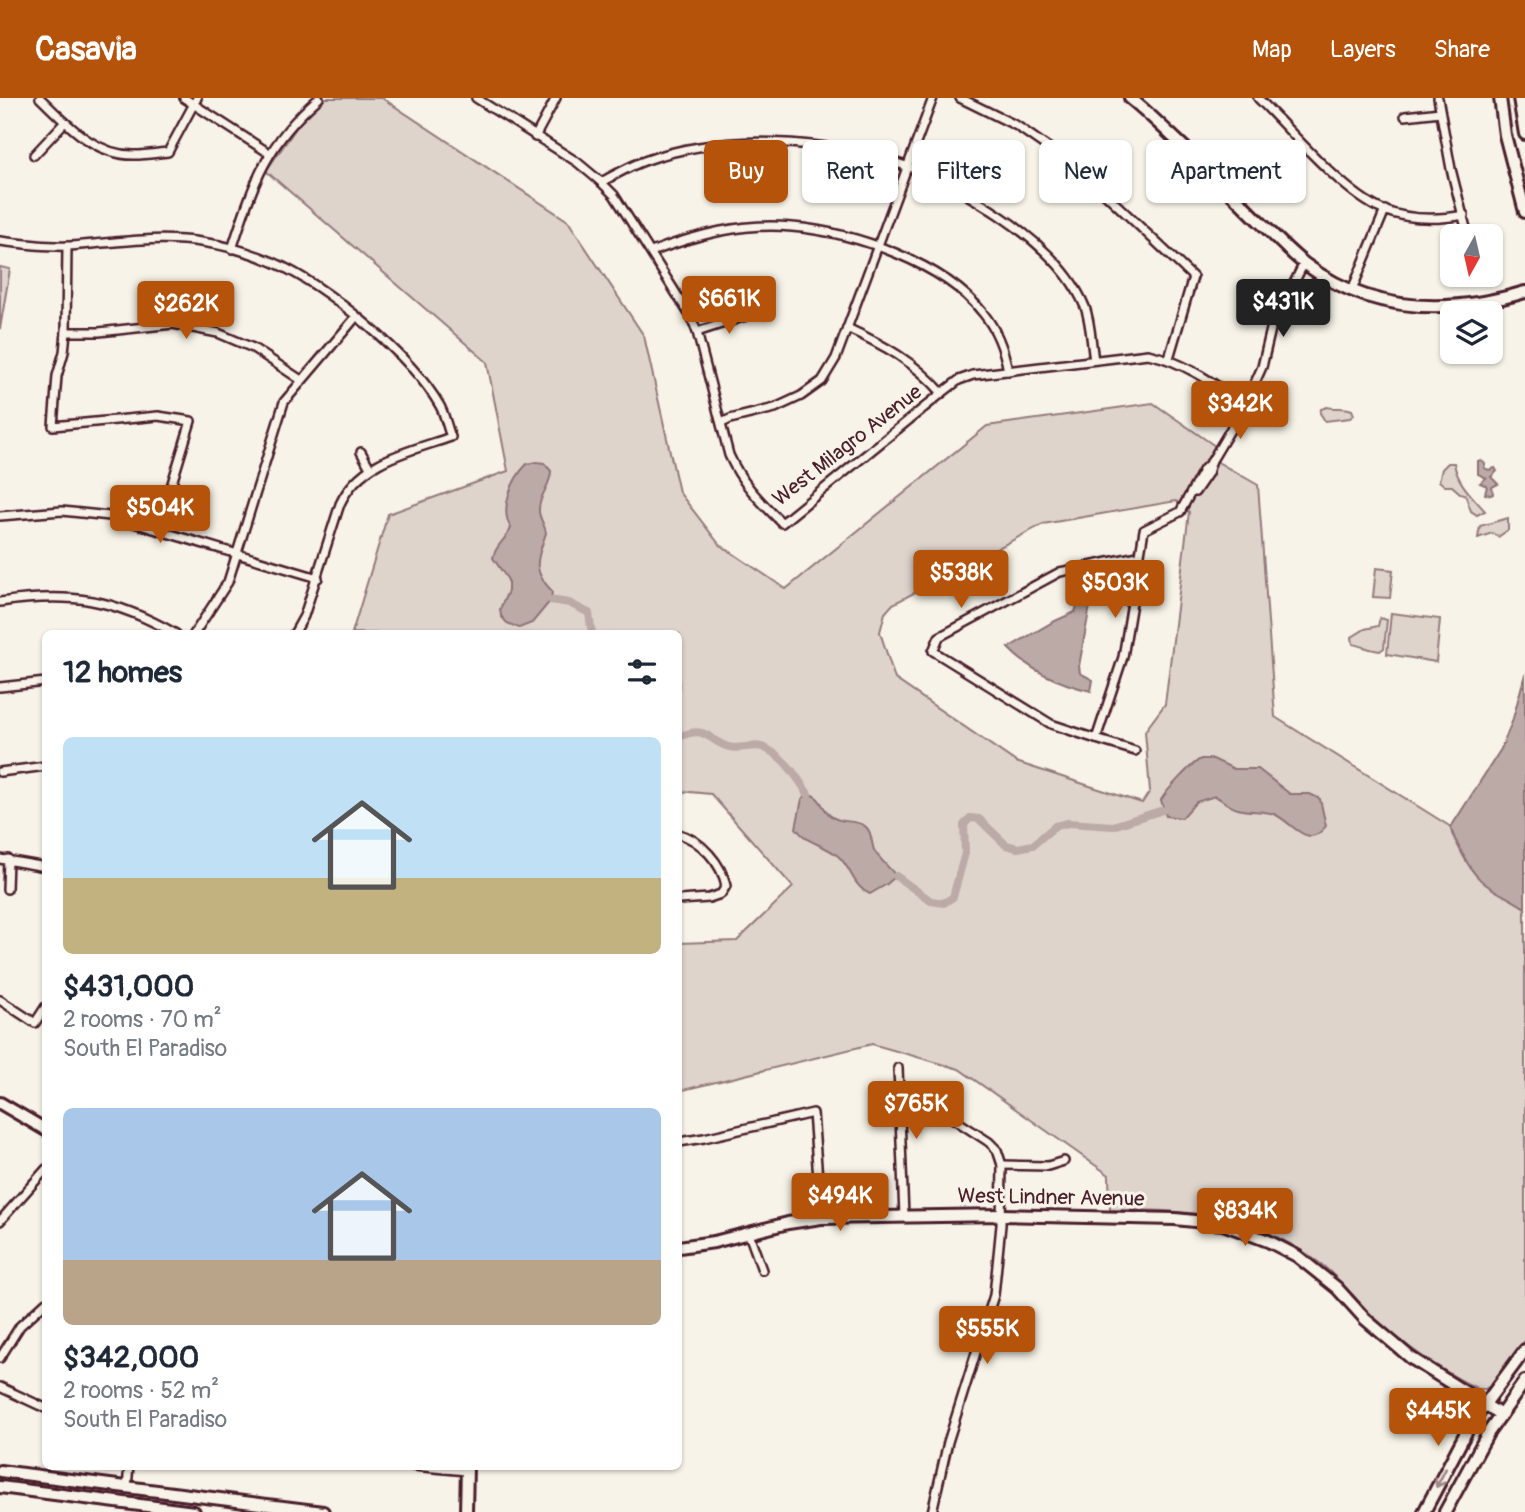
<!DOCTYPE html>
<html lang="en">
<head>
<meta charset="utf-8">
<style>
	:root { --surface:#fff; --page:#f2f2f3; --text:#1f2937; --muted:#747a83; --accent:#b45309 }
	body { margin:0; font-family:Pangolin,sans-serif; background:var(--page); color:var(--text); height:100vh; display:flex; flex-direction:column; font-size:26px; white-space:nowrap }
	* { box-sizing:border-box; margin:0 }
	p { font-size:23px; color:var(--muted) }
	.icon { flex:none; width:38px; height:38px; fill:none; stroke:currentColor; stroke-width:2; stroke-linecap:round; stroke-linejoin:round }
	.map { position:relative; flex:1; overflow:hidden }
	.details { position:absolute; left:42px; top:532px; width:640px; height:840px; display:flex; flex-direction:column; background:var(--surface); border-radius:10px; box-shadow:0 2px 5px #0004 }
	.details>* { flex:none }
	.top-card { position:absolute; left:704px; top:42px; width:665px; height:63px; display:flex; gap:14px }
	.needle { width:46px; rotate:188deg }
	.tools { position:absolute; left:1440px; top:126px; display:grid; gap:14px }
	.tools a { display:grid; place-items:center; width:63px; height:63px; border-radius:10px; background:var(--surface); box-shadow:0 2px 5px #0004; font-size:35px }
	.price { position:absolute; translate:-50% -60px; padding:0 16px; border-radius:7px; background:var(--accent); color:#fff; font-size:23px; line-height:46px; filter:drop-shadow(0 2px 4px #0008) }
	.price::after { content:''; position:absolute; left:50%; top:42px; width:21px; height:16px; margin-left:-10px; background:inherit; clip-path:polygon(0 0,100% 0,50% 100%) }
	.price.current { background:#222; color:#fff }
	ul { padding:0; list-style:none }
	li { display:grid; align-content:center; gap:14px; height:371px; padding:0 21px }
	li span { display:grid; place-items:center; height:217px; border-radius:10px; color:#555 }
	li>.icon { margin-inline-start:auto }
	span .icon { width:126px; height:126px; fill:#fffc; stroke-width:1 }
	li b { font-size:30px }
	h2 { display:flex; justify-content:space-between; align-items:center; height:84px; padding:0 21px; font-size:30px }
	.chip { padding:0 24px; border-radius:10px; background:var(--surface); box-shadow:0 2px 5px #0004; font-size:24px; line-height:63px }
	.chip.current { background:var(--accent); color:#fff }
	header { display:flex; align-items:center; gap:42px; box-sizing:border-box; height:98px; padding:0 35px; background:var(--accent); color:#fff }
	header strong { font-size:33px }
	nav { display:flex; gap:38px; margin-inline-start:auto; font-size:24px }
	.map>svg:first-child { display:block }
	.green { fill:#ded4cc; stroke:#947a7c; stroke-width:2; fill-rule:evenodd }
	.water { fill:#bcaaa7; stroke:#8e7275; stroke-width:2 }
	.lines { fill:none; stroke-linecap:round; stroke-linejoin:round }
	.canal { stroke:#bcaaa7; stroke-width:8 }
	.street-casing { stroke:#4a1f2b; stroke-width:12 }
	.secondary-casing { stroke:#4a1f2b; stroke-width:16 }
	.primary-casing { stroke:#4a1f2b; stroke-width:16 }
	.street { stroke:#f7f3e8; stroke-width:7 }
	.secondary { stroke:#f7f3e8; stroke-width:10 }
	.primary { stroke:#f7f3e8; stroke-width:10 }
	.oneway { stroke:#a0898a }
	.labels { text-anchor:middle; stroke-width:6; stroke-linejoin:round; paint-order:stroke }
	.street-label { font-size:21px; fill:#4a1f2b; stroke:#f7f3e8 }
</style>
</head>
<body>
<header>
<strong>Casavia</strong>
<nav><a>Map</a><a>Layers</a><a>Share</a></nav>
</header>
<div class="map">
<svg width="1525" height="1414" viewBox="0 0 1525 1414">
	<rect width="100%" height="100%" fill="#f7f3e8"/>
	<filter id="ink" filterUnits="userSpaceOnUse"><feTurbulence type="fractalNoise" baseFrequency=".0143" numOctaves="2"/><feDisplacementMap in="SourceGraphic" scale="14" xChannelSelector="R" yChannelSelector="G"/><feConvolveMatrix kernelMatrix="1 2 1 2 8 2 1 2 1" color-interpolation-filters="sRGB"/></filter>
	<g filter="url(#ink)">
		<!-- green -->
		<g class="green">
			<path d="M326 0H382L568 123 644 238 679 394 719 446 786 491 987 328 1153 305 1215 348 1209 359 1258 387 1275 619 1451 729 1452 736 1464 759 1525 810V1243L1490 1288 1485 1291H1478C1440 1272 1405 1249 1374 1219 1356 1202 1341 1182 1321 1166 1256 1116 1190 1111 1110 1112L1109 1077 959 971 872 946 679 993V845L737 843 793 789 711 696 679 693V536L352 535 388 416 508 373 487 264 266 73 299 26ZM1176 403 1189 414 1165 606 1145 633 1150 693 1142 705 1016 664 895 581 880 534 885 515 893 506 1043 426Z"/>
			<path d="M0 169 10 171 0 231Z"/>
			<path d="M1327 309C1336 311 1344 309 1352 312L1354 317 1350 320 1325 323 1320 315 1321 311Z"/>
			<path d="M1448 365H1454C1457 385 1472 398 1485 413L1477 417 1471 413 1465 396 1460 395 1452 388H1445L1439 383 1442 371Z"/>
			<path d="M1508 420V432L1498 439 1492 435 1478 440 1480 428Z"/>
			<path d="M1376 470 1393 472 1390 500 1373 499Z"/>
			<path d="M1391 515 1440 521 1436 564 1387 556Z"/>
			<path d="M1380 520 1387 522 1384 550 1380 553C1370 552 1363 548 1353 546L1352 539 1365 531 1378 528Z"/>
		</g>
		<!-- water -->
		<g class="water">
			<path d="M1481 362 1485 366 1484 370 1489 372 1495 370 1497 373 1491 379 1498 386 1492 389 1493 396 1491 397 1485 396 1487 388 1480 385 1486 380 1478 376V363Z"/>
			<path d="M536 364 544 365 551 373C551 388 538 398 539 413 539 420 545 427 546 435 538 460 530 471 552 493L551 502 532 525 519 530 507 525 501 518 500 511 508 493V482L493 460C495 447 506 442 511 430 499 411 512 381 527 366Z"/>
			<path d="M1094 486 1079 568 1080 575 1093 582 1091 593C1061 586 1030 573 1008 550L1053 524 1075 514 1084 487Z"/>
			<path d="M1525 576V810C1495 790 1480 792 1462 755 1458 746 1452 738 1451 729L1501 651 1512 624Z"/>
			<path d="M1201 661H1213L1234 671H1258L1290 696H1310L1320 701 1326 728C1308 752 1294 726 1276 717 1265 711 1250 715 1238 711 1229 709 1223 702 1215 698L1196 704 1182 720 1166 718 1161 702C1166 693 1192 665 1201 661Z"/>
			<path d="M808 696C822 698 821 710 831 718 840 726 853 721 863 727 872 731 871 744 874 752 879 761 890 770 896 778L887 786 870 796C853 789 851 769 838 758 824 746 807 746 796 730L802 701Z"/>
		</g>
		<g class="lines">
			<!-- canal -->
			<g class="canal">
				<path d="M551 502 569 505 589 515 592 536"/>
				<path d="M679 639C708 626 707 643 729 649 740 652 752 646 762 649 783 656 797 679 808 696"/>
				<path d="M896 778 931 803 944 805 953 799 965 755 964 727 970 720 979 721 1006 747 1018 750 1033 747 1055 728 1068 725 1113 728 1163 712"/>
			</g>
			<defs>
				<g id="street">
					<path d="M40 0C67 26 95 58 135 57 146 57 157 55 168 54L197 0"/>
					<path d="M184 0 269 55"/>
					<path d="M476 0 577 64 601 84 614 97 691 219 697 234 729 357C742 386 760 403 782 425L942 295 959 282 973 277 1148 256C1185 264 1215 286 1245 307"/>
					<path d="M960 0 1017 28 1079 71 1193 179 1169 260"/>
					<path d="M1258 0C1289 31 1344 96 1383 112 1409 122 1437 122 1464 117"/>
					<path d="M1438 0 1451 71 1468 138"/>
					<path d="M1405 18 1440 14"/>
					<path d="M535 39 556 0"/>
					<path d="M34 57 65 24"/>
					<path d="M601 84C615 77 630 68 644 63 724 34 826 41 906 68 939 79 970 98 999 117 1033 140 1069 170 1085 209 1091 225 1091 245 1094 262"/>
					<path d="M0 143C23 146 46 149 69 148 113 145 157 137 201 144 224 147 252 155 273 164 327 188 411 257 440 308 445 317 447 329 451 339 408 354 360 362 340 406L304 518 294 536"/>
					<path d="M67 148 66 234 64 254 57 278 53 328 158 318 191 323 158 431"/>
					<path d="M232 151C253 87 265 46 319 0"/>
					<path d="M651 154C696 137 743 124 792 129 853 134 944 165 983 215 997 232 1004 251 1008 273"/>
					<path d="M1352 192 1385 112"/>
					<path d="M847 230C884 247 915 264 942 295"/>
					<path d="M66 234H99L173 226 218 235 253 250 301 282"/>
					<path d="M697 234 752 216"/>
					<path d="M722 325 730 321 775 310 801 298 822 283 836 260 933 0"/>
					<path d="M361 354 370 370"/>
					<path d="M1195 394 1208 375 1211 365"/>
					<path d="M0 418 62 413 110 418 318 480"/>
					<path d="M1138 458 1060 474 939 539 933 553 1051 626 1096 641 1123 559 1144 432 1180 414 1204 371 1211 364 1245 307 1262 269 1271 231 1304 165"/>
					<path d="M0 504C71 494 113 500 176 536"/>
					<path d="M194 536 228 484 284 304 356 219"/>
					<path d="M0 589 46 584"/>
					<path d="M1096 641 1135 653"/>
					<path d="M0 674 46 668"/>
					<path d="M679 736C701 742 722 766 726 788L721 796 709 800 679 802"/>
					<path d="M0 761 46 769"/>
					<path d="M7 791 8 761"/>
					<path d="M0 902 35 925 46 908"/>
					<path d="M898 970 904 1118"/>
					<path d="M901 1006 920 1007 946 1016 989 1044 997 1052 1002 1067 1001 1127 994 1197 948 1344 932 1414"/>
					<path d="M679 1044 704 1040 813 1015 821 1120"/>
					<path d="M1002 1067 1048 1068 1064 1063"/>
					<path d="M0 1123 46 1071"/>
					<path d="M749 1136 762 1172"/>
					<path d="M0 1260 20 1228 46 1204"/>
					<path d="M0 1289 45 1310"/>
					<path d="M413 1368 467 1373"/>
					<path d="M127 1389 129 1368"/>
				</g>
				<g id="secondary">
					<path d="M1130 0C1144 11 1157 24 1170 36 1200 64 1229 93 1258 122 1274 137 1288 153 1305 166 1372 216 1448 217 1525 194"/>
					<path d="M1500 0 1505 37 1525 114"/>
					<path d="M1519 0 1525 36"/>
					<path d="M0 1005 46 1032"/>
					<path d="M679 1149 714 1144 788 1125 821 1120 1001 1117 1175 1121 1223 1126 1268 1143 1297 1158 1337 1190 1365 1221 1411 1260 1501 1317"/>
					<path d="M466 1414 467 1368"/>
					<path d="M1424 1414 1471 1325 1525 1252"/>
					<path d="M1445 1414 1488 1335 1525 1283"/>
				</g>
				<g id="primary">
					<path d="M0 1373 323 1414"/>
					<path d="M0 1389 194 1414"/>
				</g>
			</defs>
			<!-- street casing -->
			<use href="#street" class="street-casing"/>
			<!-- secondary casing -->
			<use href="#secondary" class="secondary-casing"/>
			<!-- primary casing -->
			<use href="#primary" class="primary-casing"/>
			<!-- street -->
			<use href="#street" class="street"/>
			<!-- secondary -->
			<use href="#secondary" class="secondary"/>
			<!-- primary -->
			<use href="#primary" class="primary"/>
		</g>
		<!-- one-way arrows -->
		<defs><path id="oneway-shaft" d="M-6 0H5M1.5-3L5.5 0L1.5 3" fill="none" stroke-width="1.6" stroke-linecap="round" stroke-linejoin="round" transform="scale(1.75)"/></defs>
		<use class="oneway" href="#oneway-shaft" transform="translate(1441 1380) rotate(117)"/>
	</g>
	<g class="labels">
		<!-- street labels -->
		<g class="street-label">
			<text transform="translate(847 347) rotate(-38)" y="7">West Milagro Avenue</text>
			<text transform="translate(1051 1099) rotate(1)" y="7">West Lindner Avenue</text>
		</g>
	</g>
</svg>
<div class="tools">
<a><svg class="needle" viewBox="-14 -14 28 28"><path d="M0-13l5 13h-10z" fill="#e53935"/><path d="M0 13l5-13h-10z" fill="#747a83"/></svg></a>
<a><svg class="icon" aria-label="layers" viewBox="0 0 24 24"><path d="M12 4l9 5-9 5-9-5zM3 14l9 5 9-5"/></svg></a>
</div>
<b class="price" style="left:729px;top:238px">$661K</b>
<b class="price current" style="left:1283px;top:241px">$431K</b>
<b class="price" style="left:186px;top:243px">$262K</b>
<b class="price" style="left:1240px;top:343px">$342K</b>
<b class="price" style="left:160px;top:447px">$504K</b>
<b class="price" style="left:961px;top:512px">$538K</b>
<b class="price" style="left:1115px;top:522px">$503K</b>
<b class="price" style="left:916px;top:1043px">$765K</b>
<b class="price" style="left:840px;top:1135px">$494K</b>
<b class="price" style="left:1245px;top:1150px">$834K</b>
<b class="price" style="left:987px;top:1268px">$555K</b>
<b class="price" style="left:1438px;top:1350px">$445K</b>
<div class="top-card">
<a class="chip current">Buy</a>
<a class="chip">Rent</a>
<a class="chip">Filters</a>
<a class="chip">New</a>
<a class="chip">Apartment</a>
</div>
<section class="details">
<h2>12 homes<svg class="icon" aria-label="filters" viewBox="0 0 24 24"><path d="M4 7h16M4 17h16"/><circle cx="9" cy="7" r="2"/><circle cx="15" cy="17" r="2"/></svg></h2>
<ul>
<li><span style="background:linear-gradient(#bfe0f5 65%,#c2b280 0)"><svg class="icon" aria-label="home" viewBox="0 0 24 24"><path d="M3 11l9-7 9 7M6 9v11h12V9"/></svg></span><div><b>$431,000</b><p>2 rooms · 70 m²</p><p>South El Paradiso</p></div></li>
<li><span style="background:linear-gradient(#a9c7e8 70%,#b9a48a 0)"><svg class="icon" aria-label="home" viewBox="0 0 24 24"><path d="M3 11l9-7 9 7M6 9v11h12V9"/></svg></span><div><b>$342,000</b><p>2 rooms · 52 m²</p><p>South El Paradiso</p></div></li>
</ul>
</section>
</div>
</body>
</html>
